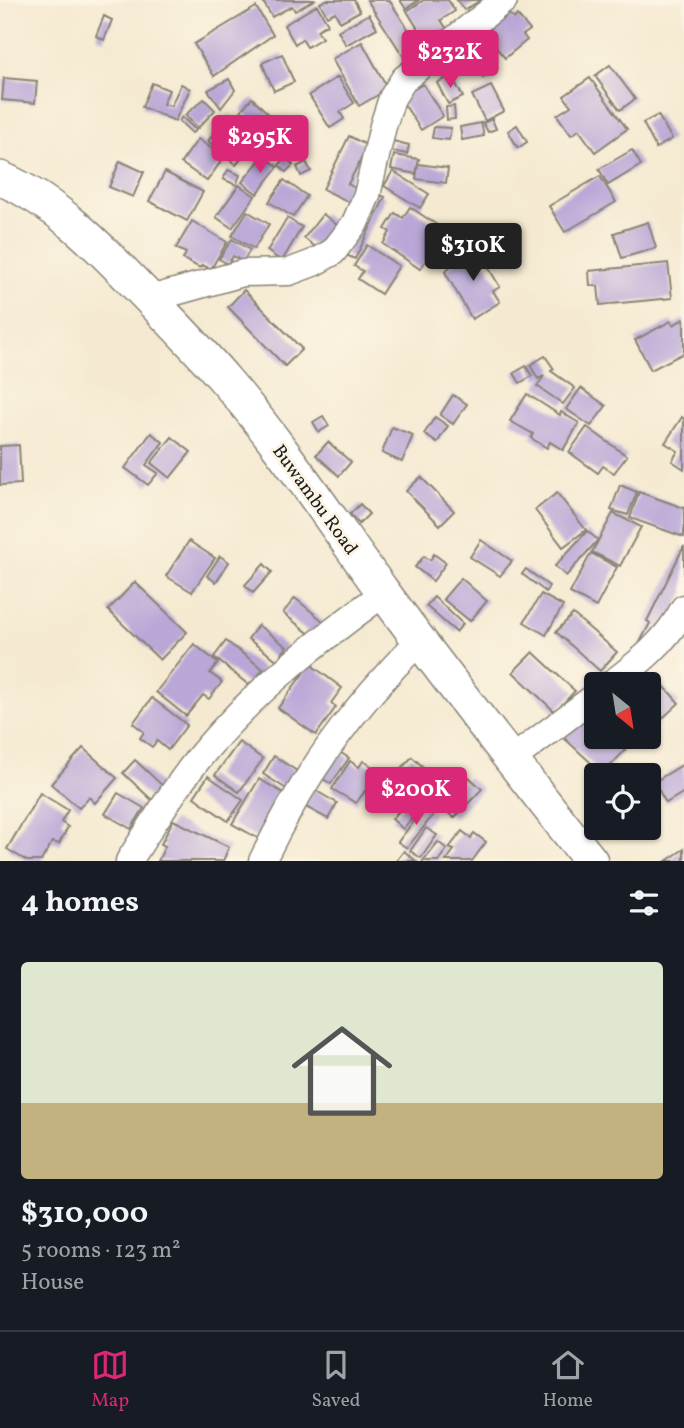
<!DOCTYPE html>
<html lang="en">
<head>
<meta charset="utf-8">
<style>
	:root { --surface:#171b24; --page:#20242c; --text:#f1f3f6; --muted:#9ea1a6; --line:#363941; --accent:#db2777 }
	body { margin:0; font-family:Vollkorn,serif; background:var(--page); color:var(--text); height:100vh; display:flex; flex-direction:column; font-size:26px; white-space:nowrap }
	* { box-sizing:border-box; margin:0 }
	p { font-size:23px; color:var(--muted) }
	.icon { flex:none; width:38px; height:38px; fill:none; stroke:currentColor; stroke-width:2; stroke-linecap:round; stroke-linejoin:round }
	.map { position:relative; height:861px; overflow:hidden }
	.details { display:flex; flex-direction:column; background:var(--surface); flex:1 }
	.details>* { flex:none }
	.needle { width:46px; rotate:150deg }
	.fabs { position:absolute; left:584px; top:672px; display:grid; gap:14px }
	.fabs a { display:grid; place-items:center; width:77px; height:77px; border-radius:7px; background:var(--surface); box-shadow:0 2px 5px #0004; font-size:35px }
	.price { position:absolute; translate:-50% -60px; padding:0 16px; border-radius:7px; background:var(--accent); color:#fff; font-size:23px; line-height:46px; filter:drop-shadow(0 2px 4px #0008) }
	.price::after { content:''; position:absolute; left:50%; top:42px; width:21px; height:16px; margin-left:-10px; background:inherit; clip-path:polygon(0 0,100% 0,50% 100%) }
	.price.active { background:#222; color:#fff }
	ul { padding:0; list-style:none }
	li { display:grid; align-content:center; gap:14px; height:371px; padding:0 21px }
	li span { display:grid; place-items:center; height:217px; border-radius:7px; color:#555 }
	li>.icon { margin-inline-start:auto }
	span .icon { width:126px; height:126px; fill:#fffc; stroke-width:1 }
	li b { font-size:30px }
	h2 { display:flex; justify-content:space-between; align-items:center; height:84px; padding:0 21px; font-size:30px }
	.tab-bar { display:flex; justify-content:space-around; align-items:center; height:98px; border-top:2px solid var(--line); background:var(--surface); font-size:19px; color:var(--muted) }
	.tab-bar a { display:grid; justify-items:center; gap:4px }
	.tab-bar .active { color:var(--accent) }
	.map>svg:first-child { display:block }
	.building { fill:#b9a7d7 }
	.lines { fill:none; stroke-linecap:round; stroke-linejoin:round }
	.minor-casing { stroke:#888376; stroke-width:29 }
	.tertiary-casing { stroke:#888376; stroke-width:36 }
	.minor { stroke:#fff; stroke-width:26 }
	.tertiary { stroke:#fff; stroke-width:33 }
	.labels { text-anchor:middle; stroke-width:6; stroke-linejoin:round; paint-order:stroke }
	.street-label { font-size:19px; fill:#1c1c1c; stroke:#fcf5e5 }
</style>
</head>
<body>
<div class="map">
<svg width="684" height="861" viewBox="0 0 684 861">
	<rect width="100%" height="100%" fill="#fcf5e5"/>
	<filter id="ink" filterUnits="userSpaceOnUse"><feTurbulence type="fractalNoise" baseFrequency=".0143" numOctaves="2"/><feDisplacementMap in="SourceGraphic" scale="14" xChannelSelector="R" yChannelSelector="G"/><feConvolveMatrix kernelMatrix="1 2 1 2 8 2 1 2 1" color-interpolation-filters="sRGB"/></filter>
	<filter id="wash" filterUnits="userSpaceOnUse"><feTurbulence type="fractalNoise" baseFrequency=".00686" numOctaves="4" result="noise"/><feDisplacementMap in="SourceGraphic" scale="28" xChannelSelector="R" yChannelSelector="G"/><feGaussianBlur stdDeviation="1.57" result="paint"/><feColorMatrix in="noise" values="0 0 0 0 0 0 0 0 0 0 0 0 0 0 0 0 0 1.4 0 .05"/><feComposite in="paint" operator="in"/></filter>
	<g filter="url(#wash)">
		<rect width="100%" height="100%" fill="#f5ead1"/>
		<g id="blocks">
			<!-- building -->
			<g class="building">
				<path d="M262 0H314L295 11 292 6 272 17Z"/>
				<path d="M326 0H354L360 11 340 22 335 12 327 16 320 3Z"/>
				<path d="M367 0H389L425 55 409 65Z"/>
				<path d="M400 0H419L406 9Z"/>
				<path d="M424 0H448L455 11 441 20 450 34 429 47 407 11Z"/>
				<path d="M457 0H481L464 10Z"/>
				<path d="M317 5 328 24 317 30 322 38 307 47 302 39 295 44 284 25Z"/>
				<path d="M256 7 273 35 214 76 194 44Z"/>
				<path d="M369 14 377 28 346 45 338 31Z"/>
				<path d="M509 14 514 19 517 15 530 30 523 35 527 40 505 58 481 30 498 15 502 20Z"/>
				<path d="M104 16 112 20 104 40 96 36Z"/>
				<path d="M362 42 388 89 359 106 332 59Z"/>
				<path d="M482 44 497 68 483 78 467 53Z"/>
				<path d="M282 54 294 82 274 91 262 63Z"/>
				<path d="M610 65 635 99 620 110 595 76Z"/>
				<path d="M451 75 463 97 448 104 437 83Z"/>
				<path d="M338 77 354 103 340 112 344 119 330 128 309 95Z"/>
				<path d="M4 78 37 81 35 103 2 100Z"/>
				<path d="M590 78 627 129 595 152 579 130 571 135 557 115 571 106 564 96Z"/>
				<path d="M229 79 235 90 221 108 208 90Z"/>
				<path d="M152 83 169 90 163 104 171 106 181 84 190 89 175 121 142 107Z"/>
				<path d="M423 84 443 116 421 130 400 98Z"/>
				<path d="M491 86 504 111 485 121 472 95Z"/>
				<path d="M252 98 274 119 263 131 241 110Z"/>
				<path d="M204 99 215 110 198 128 185 115Z"/>
				<path d="M454 106 455 119 447 120 446 107Z"/>
				<path d="M230 115 257 140 236 165 208 141Z"/>
				<path d="M658 115 672 139 656 148 643 123Z"/>
				<path d="M182 117 196 130 192 133 179 121Z"/>
				<path d="M492 119 496 129 488 132 483 123Z"/>
				<path d="M481 123 484 136 462 140 460 127Z"/>
				<path d="M517 125 527 142 518 148 508 131Z"/>
				<path d="M434 127 451 128 449 140 432 138Z"/>
				<path d="M349 136 368 146 348 184 358 190 351 203 323 189Z"/>
				<path d="M198 139 224 157 207 181 181 163Z"/>
				<path d="M393 141 409 145 407 154 391 151Z"/>
				<path d="M632 150 641 165 608 185 599 169Z"/>
				<path d="M264 155 278 167 257 194 242 182Z"/>
				<path d="M394 155 419 159 416 174 391 169Z"/>
				<path d="M286 158 293 165 286 172 279 165Z"/>
				<path d="M120 161 144 172 133 197 109 187Z"/>
				<path d="M306 162 311 171 301 176 297 167Z"/>
				<path d="M418 164 448 168 446 183 416 179Z"/>
				<path d="M228 170 240 175 236 185 223 179Z"/>
				<path d="M393 171 429 194 420 208 384 186Z"/>
				<path d="M165 172 203 192 187 221 149 201Z"/>
				<path d="M600 176 616 202 565 232 549 206Z"/>
				<path d="M284 180 307 196 293 217 269 202Z"/>
				<path d="M239 185 255 196 232 228 216 217Z"/>
				<path d="M376 193 385 197 355 259 346 255Z"/>
				<path d="M410 207 446 231 420 269 383 244 390 232 385 229 395 213 403 218Z"/>
				<path d="M247 211 269 224 254 249 232 236Z"/>
				<path d="M323 214 342 229 323 253 304 238Z"/>
				<path d="M287 218 302 227 282 261 267 251Z"/>
				<path d="M192 221 227 242 211 269 202 265 200 268 183 259 186 253 176 248Z"/>
				<path d="M648 222 656 248 622 258 614 233Z"/>
				<path d="M232 239 250 250 243 262 233 256 228 264 219 259Z"/>
				<path d="M367 245 399 266 381 294 358 279 363 271 354 266Z"/>
				<path d="M469 246 477 260 482 257 500 287 493 291 500 302 472 319 445 272Z"/>
				<path d="M668 263 672 298 600 305 598 286H590L589 271Z"/>
				<path d="M244 290 302 349 285 366 228 307Z"/>
				<path d="M684 319V353L651 370 635 340 671 321 673 325Z"/>
				<path d="M545 356 554 369 551 371 575 388 563 404 537 386 544 376 538 379 530 365Z"/>
				<path d="M526 366 532 376 520 383 514 373Z"/>
				<path d="M581 388 606 406 591 426 566 409Z"/>
				<path d="M527 394 560 415 561 412 579 423 563 450 550 442 547 448 531 438 533 434 510 421Z"/>
				<path d="M453 395 467 404 453 424 440 415Z"/>
				<path d="M323 416 329 426 319 432 313 422Z"/>
				<path d="M435 417 448 426 437 443 424 434Z"/>
				<path d="M682 417 684 419V469L672 461 678 451 665 443Z"/>
				<path d="M392 427 413 435 402 462 382 453Z"/>
				<path d="M587 427 627 456 614 473 603 466 598 473 569 452Z"/>
				<path d="M151 433 163 442 146 465 158 473 148 485 125 468Z"/>
				<path d="M172 437 191 452 170 478 151 463Z"/>
				<path d="M328 442 351 462 339 476 316 455Z"/>
				<path d="M19 445 21 484 0 485V446Z"/>
				<path d="M421 477 454 511 440 525 406 491Z"/>
				<path d="M620 485 637 492 628 515 611 510Z"/>
				<path d="M639 492 684 508V537L630 518Z"/>
				<path d="M557 493 586 530 563 547 535 510Z"/>
				<path d="M360 504 369 514 359 524 350 514Z"/>
				<path d="M613 513 641 527 620 566 592 552Z"/>
				<path d="M587 531 598 540 566 576 555 566Z"/>
				<path d="M481 540 512 561 500 576 470 557Z"/>
				<path d="M189 541 215 558 192 592 166 576Z"/>
				<path d="M684 546V592L665 629 635 652 650 623 647 621Z"/>
				<path d="M591 553 617 567 596 607 570 593Z"/>
				<path d="M434 554 446 563 433 581 415 567 424 556 430 560Z"/>
				<path d="M220 556 229 562 216 582 207 576Z"/>
				<path d="M264 564 272 572 253 593 245 585Z"/>
				<path d="M526 569 549 586 546 592 522 574Z"/>
				<path d="M461 578 487 601 470 621 443 599Z"/>
				<path d="M135 582 187 632 160 660 108 610Z"/>
				<path d="M541 594 563 606 546 635 524 622Z"/>
				<path d="M434 597 463 624 456 632 426 606Z"/>
				<path d="M295 598 323 621 311 635 283 613Z"/>
				<path d="M573 614 617 652 600 671 556 632Z"/>
				<path d="M258 625 287 647 277 660 248 639Z"/>
				<path d="M226 641 263 669 250 686 214 657Z"/>
				<path d="M194 644 218 663 210 673 222 682 209 699 203 695 186 716 156 692Z"/>
				<path d="M533 652 575 691 555 712 513 672Z"/>
				<path d="M310 664 342 688 331 703 336 707 316 735 278 708Z"/>
				<path d="M662 684 679 703 649 731V696Z"/>
				<path d="M152 698 187 725 168 750 157 741 152 747 140 738 144 732 133 723Z"/>
				<path d="M586 713 597 724V737H611L625 750 603 774 563 737Z"/>
				<path d="M622 737H642L631 747Z"/>
				<path d="M239 742 263 759 239 792 215 775Z"/>
				<path d="M83 748 117 778 95 803 89 797 79 808 51 784Z"/>
				<path d="M333 748 349 758 331 784 315 774Z"/>
				<path d="M274 756 300 773 288 790 263 774Z"/>
				<path d="M412 757 438 780 421 798 395 775Z"/>
				<path d="M135 760 165 788 153 801 123 773Z"/>
				<path d="M350 761 359 767 363 761 380 771 356 803 332 789Z"/>
				<path d="M682 765 684 769V792L666 803 654 782Z"/>
				<path d="M208 776 243 800 228 821 194 797Z"/>
				<path d="M469 777 482 789 454 818 430 796 441 783 454 793Z"/>
				<path d="M259 779 287 795 261 840 232 824Z"/>
				<path d="M597 784V800L594 802 586 792Z"/>
				<path d="M313 789 337 803 328 819 304 806Z"/>
				<path d="M40 793 68 810 61 822 68 827 59 844 52 842 41 861H27L7 849Z"/>
				<path d="M118 793 144 808 131 829 105 814Z"/>
				<path d="M404 805 415 814 403 829 392 819Z"/>
				<path d="M424 807 434 814 407 848 398 842Z"/>
				<path d="M173 820 229 847 223 861H158L165 846 161 844Z"/>
				<path d="M426 828 437 835 421 858 410 851Z"/>
				<path d="M462 831 471 838 474 833 486 842 472 861H446L454 850 449 848Z"/>
				<path d="M438 842 447 849 438 861H423Z"/>
				<path d="M684 849V861H666Z"/>
				<path d="M404 851 416 861H396Z"/>
			</g>
		</g>
	</g>
	<g filter="url(#ink)">
		<use href="#blocks" fill-opacity="0" stroke="#888376" stroke-width="2"/>
		<g class="lines">
			<defs>
				<g id="minor">
					<path d="M150 299 243 273 289 272 313 263 333 252 355 223 367 195 383 126 392 98 404 79 504 0"/>
					<path d="M611 684C640 662 667 641 684 608"/>
					<path d="M511 760 597 695"/>
					<path d="M129 861C154 822 178 782 208 747 259 687 321 639 384 593"/>
					<path d="M262 861C305 773 351 709 420 640"/>
				</g>
				<path id="tertiary" d="M0 178C56 202 98 245 140 289 169 319 199 349 226 381 284 448 332 522 384 593 451 684 521 773 591 861"/>
			</defs>
			<!-- minor casing -->
			<use href="#minor" class="minor-casing"/>
			<!-- tertiary casing -->
			<use href="#tertiary" class="tertiary-casing"/>
			<!-- minor -->
			<use href="#minor" class="minor"/>
			<!-- tertiary -->
			<use href="#tertiary" class="tertiary"/>
		</g>
	</g>
	<g class="labels">
		<!-- street labels -->
		<g class="street-label">
			<text transform="translate(316 499) rotate(54)" y="7">Buwambu Road</text>
		</g>
	</g>
</svg>
<div class="fabs">
<a><svg class="needle" viewBox="-14 -14 28 28"><path d="M0-13l5 13h-10z" fill="#e53935"/><path d="M0 13l5-13h-10z" fill="#9ea1a6"/></svg></a>
<a><svg class="icon" aria-label="locate" viewBox="0 0 24 24"><circle cx="12" cy="12" r="6"/><path d="M12 2v4M12 18v4M2 12h4M18 12h4"/></svg></a>
</div>
<b class="price" style="left:450px;top:90px">$232K</b>
<b class="price" style="left:260px;top:175px">$295K</b>
<b class="price active" style="left:473px;top:283px">$310K</b>
<b class="price" style="left:416px;top:827px">$200K</b>
</div>
<section class="details">
<h2>4 homes<svg class="icon" aria-label="filters" viewBox="0 0 24 24"><path d="M4 7h16M4 17h16"/><circle cx="9" cy="7" r="2"/><circle cx="15" cy="17" r="2"/></svg></h2>
<ul>
<li><span style="background:linear-gradient(#dfe7d0 65%,#c2b280 0)"><svg class="icon" aria-label="home" viewBox="0 0 24 24"><path d="M3 11l9-7 9 7M6 9v11h12V9"/></svg></span><div><b>$310,000</b><p>5 rooms · 123 m²</p><p>House</p></div></li>
</ul>
</section>
<nav class="tab-bar">
<a class="active"><svg class="icon" aria-label="map" viewBox="0 0 24 24"><path d="M3 6l6-2 6 2 6-2v14l-6 2-6-2-6 2zM9 4v14M15 6v14"/></svg>Map</a>
<a><svg class="icon" aria-label="saved" viewBox="0 0 24 24"><path d="M7 4h10v16l-5-4-5 4z"/></svg>Saved</a>
<a><svg class="icon" aria-label="home" viewBox="0 0 24 24"><path d="M3 11l9-7 9 7M6 9v11h12V9"/></svg>Home</a>
</nav>
</body>
</html>
